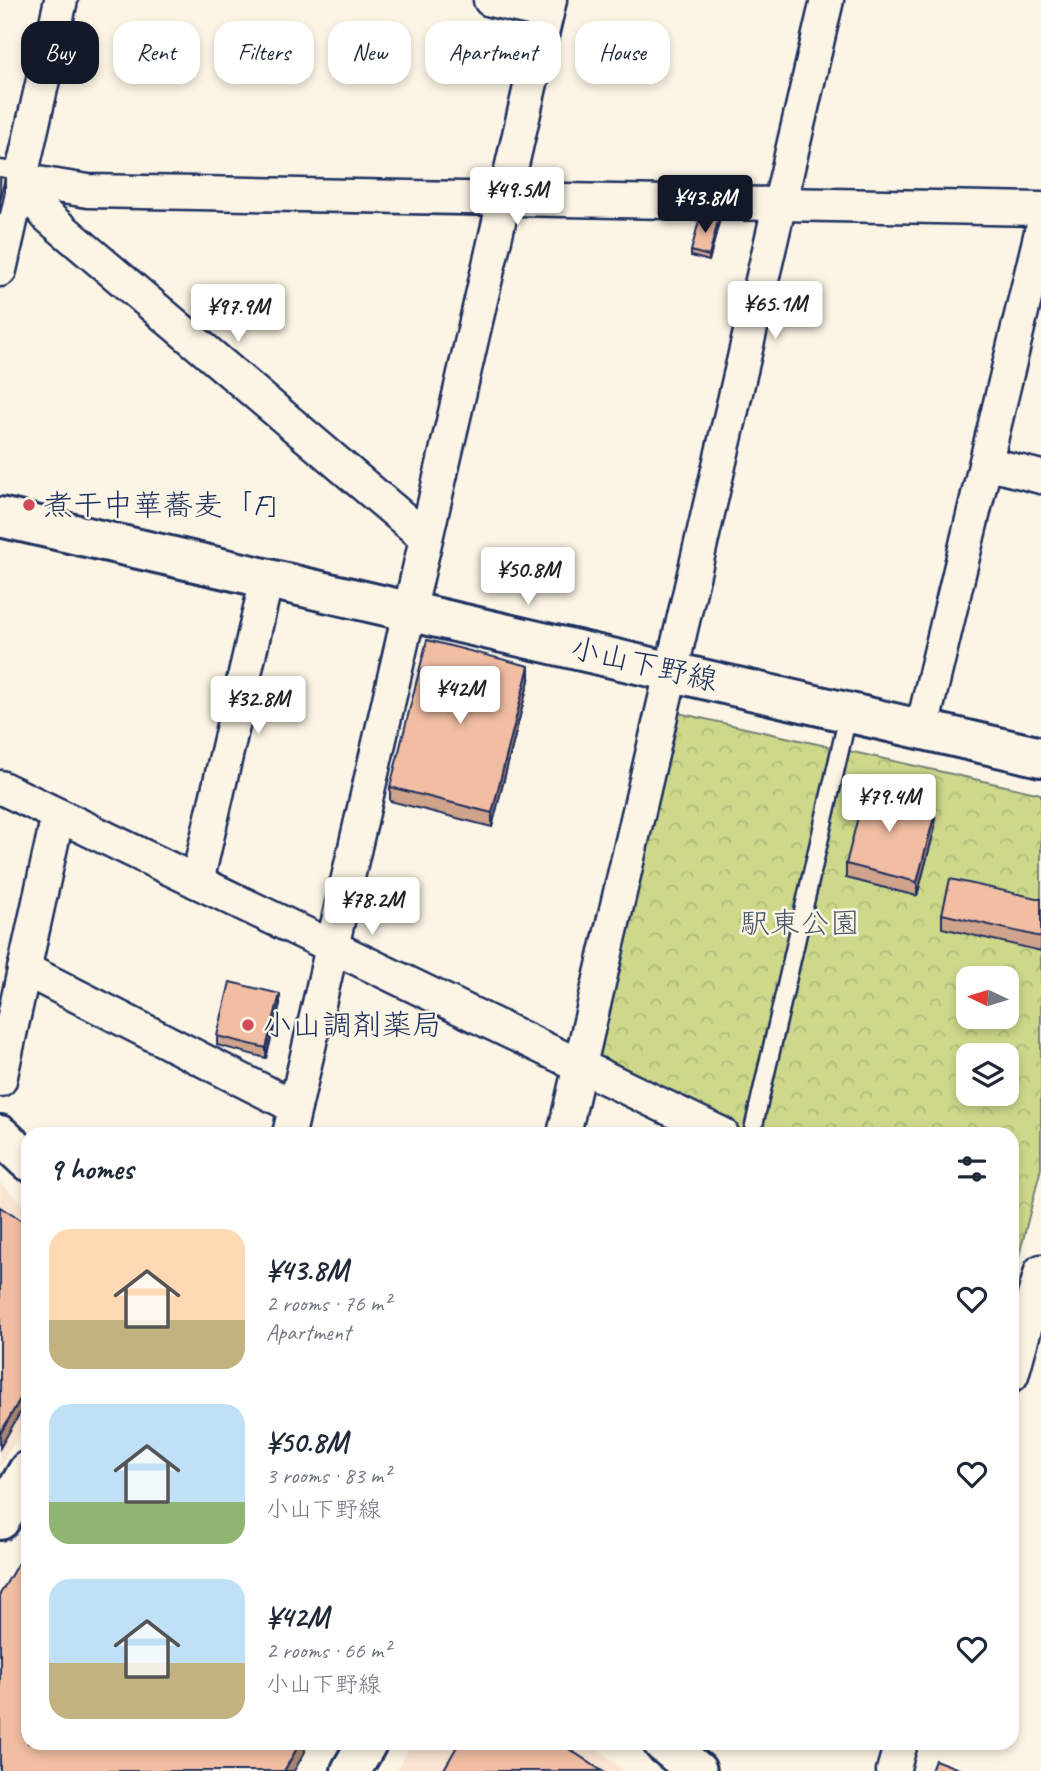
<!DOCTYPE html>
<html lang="en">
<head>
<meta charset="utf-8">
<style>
	:root { --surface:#fff; --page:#f2f2f3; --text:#1f2937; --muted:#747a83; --accent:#111827 }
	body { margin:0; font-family:Caveat,"Klee One",sans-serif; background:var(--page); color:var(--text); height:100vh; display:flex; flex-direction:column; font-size:26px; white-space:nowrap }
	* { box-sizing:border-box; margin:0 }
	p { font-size:23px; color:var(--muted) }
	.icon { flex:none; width:38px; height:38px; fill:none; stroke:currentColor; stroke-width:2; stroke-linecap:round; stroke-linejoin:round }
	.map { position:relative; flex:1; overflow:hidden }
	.details { position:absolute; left:21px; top:1127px; width:998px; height:623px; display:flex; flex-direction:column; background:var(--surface); border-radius:21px; box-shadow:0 4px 10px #0003 }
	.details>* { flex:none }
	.guide { position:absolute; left:21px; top:21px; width:999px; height:63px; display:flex; gap:14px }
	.needle { width:46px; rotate:274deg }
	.controls { position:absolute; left:956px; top:966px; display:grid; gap:14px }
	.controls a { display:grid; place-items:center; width:63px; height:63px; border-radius:14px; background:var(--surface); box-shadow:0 4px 10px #0003; font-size:35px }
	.price { position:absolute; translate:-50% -60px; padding:0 16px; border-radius:7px; background:#fff; color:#222; font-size:23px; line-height:46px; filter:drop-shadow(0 2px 4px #0008) }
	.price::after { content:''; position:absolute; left:50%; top:42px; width:21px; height:16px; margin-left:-10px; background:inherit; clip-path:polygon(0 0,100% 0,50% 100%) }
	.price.current { background:var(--accent); color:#fff }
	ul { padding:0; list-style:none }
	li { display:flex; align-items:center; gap:21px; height:175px; padding:0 28px }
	li span { display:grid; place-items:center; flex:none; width:196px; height:140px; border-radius:21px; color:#555 }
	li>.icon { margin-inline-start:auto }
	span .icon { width:84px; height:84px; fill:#fffc; stroke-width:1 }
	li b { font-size:30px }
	h2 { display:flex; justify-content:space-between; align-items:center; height:84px; padding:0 28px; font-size:30px }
	.tag { padding:0 24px; border-radius:21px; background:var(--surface); box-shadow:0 4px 10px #0003; font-size:24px; line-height:63px }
	.tag.current { background:var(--accent); color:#fff }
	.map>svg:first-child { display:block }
	.built { fill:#f9e4d1 }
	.park { fill:url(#park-crowns); stroke:#748474; stroke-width:2; fill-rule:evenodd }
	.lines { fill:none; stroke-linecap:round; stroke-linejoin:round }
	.service-casing { stroke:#1b2f5e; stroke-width:21 }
	.minor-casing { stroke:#1b2f5e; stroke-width:37 }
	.tertiary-casing { stroke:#1b2f5e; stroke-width:44 }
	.secondary-casing { stroke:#1b2f5e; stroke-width:44 }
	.service { stroke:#fcf5e5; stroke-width:16 }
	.minor { stroke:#fcf5e5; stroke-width:32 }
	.tertiary { stroke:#fcf5e5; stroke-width:38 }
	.secondary { stroke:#fcf5e5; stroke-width:38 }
	.wall { fill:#cfa38c; stroke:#1b2f5e; stroke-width:2 }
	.shaded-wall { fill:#a98472; stroke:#1b2f5e; stroke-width:2 }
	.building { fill:#f1bda3; stroke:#1b2f5e; stroke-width:2 }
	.poi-dot { fill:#d1495b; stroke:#fcf5e5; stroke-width:2.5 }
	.labels { text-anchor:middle; stroke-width:5; stroke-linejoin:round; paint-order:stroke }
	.poi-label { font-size:30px; fill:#1b2f5e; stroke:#fcf5e5; text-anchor:start }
	.street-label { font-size:30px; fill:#1b2f5e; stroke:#fcf5e5 }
	.park-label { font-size:30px; fill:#485969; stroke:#fcf5e5 }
</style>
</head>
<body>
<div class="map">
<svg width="1041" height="1771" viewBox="0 0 1041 1771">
	<defs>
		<pattern id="park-crowns" width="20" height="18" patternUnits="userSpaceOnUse" patternTransform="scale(1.75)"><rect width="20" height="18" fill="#cdd88b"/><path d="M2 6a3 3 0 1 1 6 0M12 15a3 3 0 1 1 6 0" fill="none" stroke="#afba7a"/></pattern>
	</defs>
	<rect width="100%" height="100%" fill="#fcf5e5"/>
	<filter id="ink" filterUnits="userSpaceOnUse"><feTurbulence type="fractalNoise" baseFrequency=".0143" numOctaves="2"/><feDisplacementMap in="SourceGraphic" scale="14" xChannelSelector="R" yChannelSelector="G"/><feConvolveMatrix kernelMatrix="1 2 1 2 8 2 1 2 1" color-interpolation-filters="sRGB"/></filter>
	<g filter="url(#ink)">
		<!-- built -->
		<g class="built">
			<path d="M0 1183 28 1208V1419L0 1467Z"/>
			<path d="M412 1743H592L624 1771H396Z"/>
		</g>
		<!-- park -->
		<path class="park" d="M665 710 1041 794V1168L1017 1264 1012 1261V1134H750L592 1057ZM968 978H1006V1017H968ZM968 1055H1006V1094H968Z"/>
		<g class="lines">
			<defs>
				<path id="service" d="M752 1134 849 711"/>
				<g id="minor">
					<path d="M490 0 547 13"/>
					<path d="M0 177 88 191 1041 209"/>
					<path d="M20 182 47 216 425 537"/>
					<path d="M0 270 61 0"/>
					<path d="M986 463 1041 477"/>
					<path d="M922 728 1041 232"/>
					<path d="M0 787 722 1134"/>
					<path d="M197 882 267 578"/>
					<path d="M24 969 295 1107"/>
					<path d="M0 1080 58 815"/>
					<path d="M289 1134 550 0"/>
					<path d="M564 1134 827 0"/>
					<path d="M1012 1375 1041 1271"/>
					<path d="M893 1771 901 1743"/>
				</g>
				<g id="tertiary">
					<path d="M0 1135 28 1161"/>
					<path d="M0 1520 28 1471"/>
					<path d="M663 1743 697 1771"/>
					<path d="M351 1771 367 1743"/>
				</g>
				<path id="secondary" d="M0 517 1041 757"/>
			</defs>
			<!-- service casing -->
			<use href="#service" class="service-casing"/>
			<!-- minor casing -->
			<use href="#minor" class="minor-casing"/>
			<!-- tertiary casing -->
			<use href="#tertiary" class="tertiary-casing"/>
			<!-- secondary casing -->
			<use href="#secondary" class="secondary-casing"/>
			<!-- service -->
			<use href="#service" class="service"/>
			<!-- minor -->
			<use href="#minor" class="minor"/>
			<!-- tertiary -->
			<use href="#tertiary" class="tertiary"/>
			<!-- secondary -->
			<use href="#secondary" class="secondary"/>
		</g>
		<!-- wall -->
		<g class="wall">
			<path d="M719 222 709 261 691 256V251Z"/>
			<path d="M529 680 492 827 390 801V787Z"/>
			<path d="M897 799 896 804 935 827 917 896 846 878V864Z"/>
			<path d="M1041 899V951L942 928V914Z"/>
			<path d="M280 1004 266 1058 217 1045V1036Z"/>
		</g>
		<!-- shaded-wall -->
		<g class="shaded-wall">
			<path d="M5 178V192L0 214V200Z"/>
			<path d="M719 217V222L709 261V256Z"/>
			<path d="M529 666V680L492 827V813Z"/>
			<path d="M897 785V799L893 817V803Z"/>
			<path d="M935 813V827L917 896V882Z"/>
			<path d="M280 994V1004L266 1058V1048Z"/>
			<path d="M28 1385V1399L0 1448V1434Z"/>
			<path d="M300 1743H305V1752L294 1771H284Z"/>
		</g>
		<!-- building -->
		<g class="building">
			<path d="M0 177 5 178 0 200Z"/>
			<path d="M700 217H719L709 256 691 251Z"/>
			<path d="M427 640 529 666 492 813 390 787Z"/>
			<path d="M868 778 897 785 893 803 935 813 917 882 846 864Z"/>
			<path d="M950 879 1041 899V937L942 914Z"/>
			<path d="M230 982 280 994 266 1048 217 1036Z"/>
			<path d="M0 1207 28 1225V1385L0 1434Z"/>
			<path d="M18 1563 28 1569V1743H300L284 1771H0V1594Z"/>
			<path d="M459 1743H560L602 1771H443Z"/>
			<path d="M935 1760 964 1771H931Z"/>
		</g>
	</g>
	<!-- markers -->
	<g class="poi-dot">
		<circle cx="29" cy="505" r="7"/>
		<circle cx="248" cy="1025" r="7"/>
	</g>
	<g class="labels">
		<!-- poi labels -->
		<g class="poi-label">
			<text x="43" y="515">煮干中華蕎麦「F」</text>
			<text x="262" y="1035">小山調剤薬局</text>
		</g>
		<!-- street labels -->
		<g class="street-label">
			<text transform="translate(644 664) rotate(13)" y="10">小山下野線</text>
		</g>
		<!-- park labels -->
		<g class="park-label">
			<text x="800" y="933">駅東公園</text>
		</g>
	</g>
</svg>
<div class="controls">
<a><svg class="needle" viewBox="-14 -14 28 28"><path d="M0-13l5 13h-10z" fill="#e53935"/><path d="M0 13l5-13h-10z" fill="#747a83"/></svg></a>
<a><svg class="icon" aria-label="layers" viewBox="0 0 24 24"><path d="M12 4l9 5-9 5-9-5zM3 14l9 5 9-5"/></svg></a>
</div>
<b class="price" style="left:517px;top:227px">¥49.5M</b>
<b class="price current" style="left:705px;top:235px">¥43.8M</b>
<b class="price" style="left:775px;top:341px">¥65.1M</b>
<b class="price" style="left:238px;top:344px">¥97.9M</b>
<b class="price" style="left:528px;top:607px">¥50.8M</b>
<b class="price" style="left:460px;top:726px">¥42M</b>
<b class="price" style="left:258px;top:736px">¥32.8M</b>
<b class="price" style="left:889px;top:834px">¥79.4M</b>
<b class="price" style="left:372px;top:937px">¥78.2M</b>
<div class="guide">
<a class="tag current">Buy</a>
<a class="tag">Rent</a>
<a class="tag">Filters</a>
<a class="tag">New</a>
<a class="tag">Apartment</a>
<a class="tag">House</a>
</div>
<section class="details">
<h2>9 homes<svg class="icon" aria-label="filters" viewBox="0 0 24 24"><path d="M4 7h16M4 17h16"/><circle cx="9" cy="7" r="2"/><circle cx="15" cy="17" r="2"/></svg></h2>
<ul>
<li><span style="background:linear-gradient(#ffd9b3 65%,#c2b280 0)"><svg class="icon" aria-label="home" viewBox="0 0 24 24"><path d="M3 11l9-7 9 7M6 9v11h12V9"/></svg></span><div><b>¥43.8M</b><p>2 rooms · 76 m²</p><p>Apartment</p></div><svg class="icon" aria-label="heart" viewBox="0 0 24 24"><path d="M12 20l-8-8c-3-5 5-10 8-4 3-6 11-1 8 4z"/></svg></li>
<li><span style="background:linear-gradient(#bfe0f5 70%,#8fb573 0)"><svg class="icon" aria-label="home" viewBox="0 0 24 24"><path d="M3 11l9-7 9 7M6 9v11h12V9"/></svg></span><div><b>¥50.8M</b><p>3 rooms · 83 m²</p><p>小山下野線</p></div><svg class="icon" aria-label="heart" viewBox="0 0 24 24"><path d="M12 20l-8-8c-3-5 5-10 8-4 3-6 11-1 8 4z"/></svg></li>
<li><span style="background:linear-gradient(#bfe0f5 60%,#c2b280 0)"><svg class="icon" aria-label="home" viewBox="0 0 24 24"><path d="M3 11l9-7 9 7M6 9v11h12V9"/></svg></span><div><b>¥42M</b><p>2 rooms · 66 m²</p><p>小山下野線</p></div><svg class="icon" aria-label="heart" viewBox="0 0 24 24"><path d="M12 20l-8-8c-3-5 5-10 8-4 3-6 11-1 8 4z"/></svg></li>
</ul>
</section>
</div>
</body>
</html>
